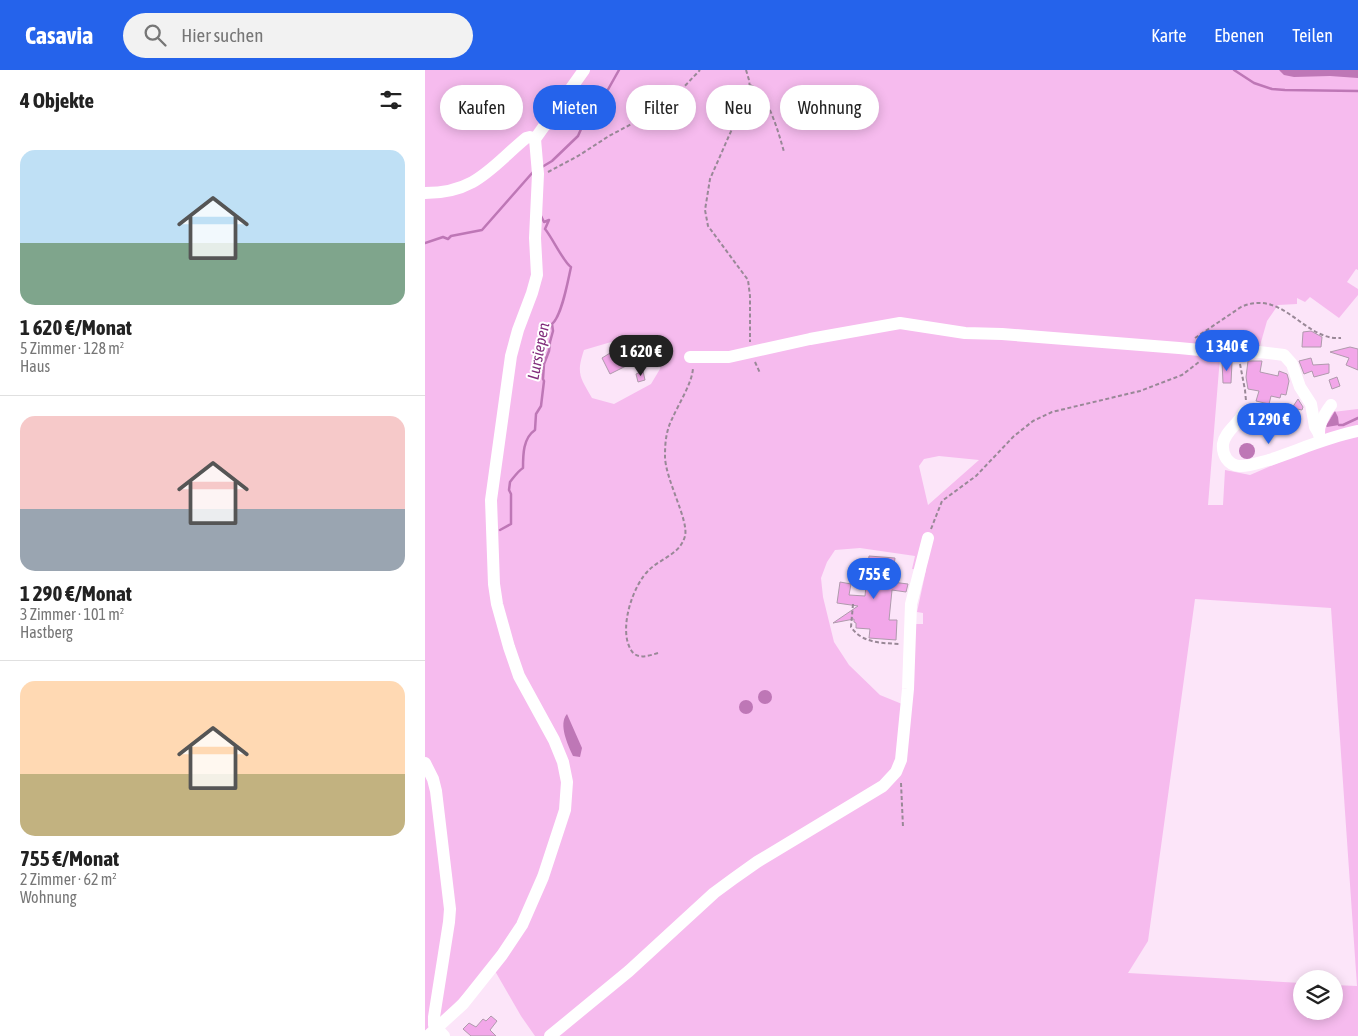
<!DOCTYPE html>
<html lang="de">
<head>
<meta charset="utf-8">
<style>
	:root { --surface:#fff; --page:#f2f2f2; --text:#222; --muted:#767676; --line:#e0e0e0; --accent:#2563eb }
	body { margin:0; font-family:"Asap Condensed",sans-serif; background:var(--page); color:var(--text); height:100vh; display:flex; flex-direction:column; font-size:19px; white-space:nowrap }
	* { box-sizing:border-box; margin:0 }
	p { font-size:16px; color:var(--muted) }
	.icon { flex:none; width:28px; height:28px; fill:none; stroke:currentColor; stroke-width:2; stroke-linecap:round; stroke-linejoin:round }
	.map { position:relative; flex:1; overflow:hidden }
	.drawer { display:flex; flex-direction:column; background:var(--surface); width:425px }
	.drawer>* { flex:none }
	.top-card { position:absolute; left:15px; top:15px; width:475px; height:45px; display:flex; gap:10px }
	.controls { position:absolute; left:868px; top:900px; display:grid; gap:10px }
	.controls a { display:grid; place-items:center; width:50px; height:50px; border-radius:50%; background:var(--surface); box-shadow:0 2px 12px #0003; font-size:25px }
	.price { position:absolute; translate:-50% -42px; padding:0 11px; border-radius:18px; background:var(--accent); color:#fff; font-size:16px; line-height:32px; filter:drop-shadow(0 1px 2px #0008) }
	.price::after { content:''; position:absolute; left:50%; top:30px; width:15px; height:11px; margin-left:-8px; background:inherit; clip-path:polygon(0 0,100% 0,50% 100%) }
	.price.active { background:#222; color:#fff }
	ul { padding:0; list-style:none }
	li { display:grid; align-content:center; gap:10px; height:265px; padding:0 20px }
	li+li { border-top:1px solid var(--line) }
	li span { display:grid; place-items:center; height:155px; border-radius:15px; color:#555 }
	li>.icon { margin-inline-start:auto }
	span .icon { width:90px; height:90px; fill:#fffc; stroke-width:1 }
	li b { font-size:21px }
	h2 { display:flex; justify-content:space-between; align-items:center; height:60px; padding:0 20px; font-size:21px }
	.chip { padding:0 18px; border-radius:22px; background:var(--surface); box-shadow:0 2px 12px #0003; font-size:18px; line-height:45px }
	.chip.active { background:var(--accent); color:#fff }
	header { display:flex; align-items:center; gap:30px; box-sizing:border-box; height:70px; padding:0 25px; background:var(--accent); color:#fff }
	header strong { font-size:24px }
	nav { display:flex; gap:28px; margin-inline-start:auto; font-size:18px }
	.search { width:350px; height:45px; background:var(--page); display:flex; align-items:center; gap:12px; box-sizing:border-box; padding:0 18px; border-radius:28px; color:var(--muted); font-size:19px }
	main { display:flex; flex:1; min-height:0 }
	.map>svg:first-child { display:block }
	.green { fill:#f6bbee; fill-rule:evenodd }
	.water { fill:#be77b6 }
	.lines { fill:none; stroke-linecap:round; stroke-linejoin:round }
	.stream { stroke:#be77b6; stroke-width:2.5 }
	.building { fill:#f2a7e9; stroke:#b09aad }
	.path { stroke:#998897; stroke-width:2; stroke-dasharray:4 2.5; stroke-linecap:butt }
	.minor { stroke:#fff; stroke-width:12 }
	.labels { text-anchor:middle; stroke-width:4; stroke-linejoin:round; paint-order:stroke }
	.water-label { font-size:16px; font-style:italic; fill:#822d7c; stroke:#fff }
</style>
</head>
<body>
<header>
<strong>Casavia</strong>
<div class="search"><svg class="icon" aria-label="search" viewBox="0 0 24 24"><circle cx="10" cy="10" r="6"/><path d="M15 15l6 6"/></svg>Hier suchen</div>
<nav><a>Karte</a><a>Ebenen</a><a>Teilen</a></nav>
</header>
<main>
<section class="drawer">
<h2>4 Objekte<svg class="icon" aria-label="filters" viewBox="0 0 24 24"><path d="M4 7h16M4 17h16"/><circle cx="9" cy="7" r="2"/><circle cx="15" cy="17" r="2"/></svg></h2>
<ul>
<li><span style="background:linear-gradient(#bfe0f5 60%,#7fa58c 0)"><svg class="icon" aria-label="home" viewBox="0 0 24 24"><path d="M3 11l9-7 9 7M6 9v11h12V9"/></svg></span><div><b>1 620 €/Monat</b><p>5 Zimmer · 128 m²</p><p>Haus</p></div></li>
<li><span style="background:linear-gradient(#f6c9c9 60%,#9aa5b1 0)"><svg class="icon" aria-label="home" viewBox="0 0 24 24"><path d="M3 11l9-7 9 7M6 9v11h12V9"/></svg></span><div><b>1 290 €/Monat</b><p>3 Zimmer · 101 m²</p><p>Hastberg</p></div></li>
<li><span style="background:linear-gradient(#ffd9b3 60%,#c2b280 0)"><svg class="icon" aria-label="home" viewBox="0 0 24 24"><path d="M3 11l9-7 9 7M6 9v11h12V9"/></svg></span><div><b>755 €/Monat</b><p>2 Zimmer · 62 m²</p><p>Wohnung</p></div></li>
</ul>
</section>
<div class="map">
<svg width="933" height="966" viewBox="0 0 933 966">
	<rect width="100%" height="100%" fill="#fce5f9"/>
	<!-- green -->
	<path class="green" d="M0 0H933V200L931 199 922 212 933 219V225L914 248 885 227 880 232 872 228V234L853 235 842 251 834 279 795 287 783 435H798L800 400 825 405 890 377 908 342 933 339V966H110L96 946 66 894 15 950 0 961ZM203 267 227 268 239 277 235 299 226 314 189 334 167 328C155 307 151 304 159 280ZM514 386 554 390 503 435 494 396 499 389ZM435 478 490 486 487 499 501 500 492 542 498 543V554H489L477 634 455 625 424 595 409 572 398 527 396 508 402 492 410 480ZM770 529 906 538 932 916 909 915V941H876V913L703 903 723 871Z"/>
	<!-- water -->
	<g class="water">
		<path d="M854 0H933V8L905 6 869 7 859 5Z"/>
		<path d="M910 341 913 347 914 355 902 357 901 356Z"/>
		<circle cx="822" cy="381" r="8"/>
		<circle cx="340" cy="627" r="7"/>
		<circle cx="321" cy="637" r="7"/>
		<path d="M142 644 157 678 155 687 148 686C143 675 133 654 142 644Z"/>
	</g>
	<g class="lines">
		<!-- stream -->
		<g class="stream">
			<path d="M809 0 829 13 847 19 860 20 933 21"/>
			<path d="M117 97 127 91 153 66 160 50 176 32 194 0"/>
			<path d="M0 173 18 167 23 169 26 166 57 160 108 102"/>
			<path d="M914 355H918L933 348"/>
			<path d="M75 460 86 454V424L84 420 85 412C89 407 93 401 98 398 98 385 98 368 110 360L111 344 116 336 119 311 118 309 119 294 124 281 125 272 128 261 127 254C137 246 143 210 146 197 139 193 127 167 120 159L124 150 119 152 116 146"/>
		</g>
	</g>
	<!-- building -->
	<g class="building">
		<path d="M886 261 897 267 896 277H877L878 262Z"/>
		<path d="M925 277 933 279V300L921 295 924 288 905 282Z"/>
		<path d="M190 280 192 284 197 282 203 295 185 304 177 288Z"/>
		<path d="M886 288 888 295 904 294V303L889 307 887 301 879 304 874 291Z"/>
		<path d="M797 291 807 292 806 313H798Z"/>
		<path d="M823 291H837L835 302 853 306 854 301 862 304 864 311 861 325 856 324 855 328 846 326 844 334 831 331 834 321 823 319 821 307Z"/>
		<path d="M218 301 220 310 213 312 211 304Z"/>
		<path d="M912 307 915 316 907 319 904 310Z"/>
		<path d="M873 329 878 337 877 340 867 338Z"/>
		<path d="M444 486 470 488 467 512 483 514 481 522 467 520 464 550H472L471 570 444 568 445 559 431 558V553L429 552V549L408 553 433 536 412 533 415 512 426 514 424 525 440 526Z"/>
		<path d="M66 946 72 951 65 960 71 966H46L38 959 44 953 51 957 58 949 61 951Z"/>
	</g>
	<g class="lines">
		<!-- path -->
		<g class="path">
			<path d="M321 0 324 10 325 18 285 109 280 140 283 156 323 210 325 226V272"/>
			<path d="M325 15C343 23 354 64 359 82"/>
			<path d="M123 102 153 86 184 66 227 43 256 20 275 0"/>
			<path d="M770 268 816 237C858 218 879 271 916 268"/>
			<path d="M330 292 335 303"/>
			<path d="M815 294 820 320 821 331"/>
			<path d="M506 459 517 431 551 406 589 366 608 351 627 342 715 321 757 305 774 292"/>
			<path d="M428 534 426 557C437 573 456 573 474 574"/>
			<path d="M233 583C223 586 212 590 206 580 193 559 208 514 225 499 237 488 255 484 260 466 264 450 240 409 240 386 240 373 241 361 247 349 253 335 268 312 268 297"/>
			<path d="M476 713 478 757"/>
		</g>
		<!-- minor -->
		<g class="minor">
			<path d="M0 123C51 123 66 97 101 68L105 67 110 69"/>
			<path d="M265 287H304L385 269 475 253 540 263 577 264 754 278 775 280 784 284 791 282 814 284 834 282 859 285 867 294 875 317 886 334 890 357 893 362"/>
			<path d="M819 342C814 354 800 361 798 374 797 385 803 395 814 396 824 397 835 392 844 390 874 380 903 367 933 361"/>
			<path d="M894 365C893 355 900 343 906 335"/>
			<path d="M0 693 8 709 11 721 25 839 24 852 9 947V955L19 966"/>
			<path d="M4 965 38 934 77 885 97 855 118 807 140 740 142 712 138 692 129 670 94 606 84 577 72 534 69 514 66 430 86 286 93 260 107 223 112 205 110 168 113 104 110 69 159 0"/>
			<path d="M125 966 204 901 289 823 308 809 332 792 458 716 471 702 476 690 483 619 486 534 503 468"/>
		</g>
	</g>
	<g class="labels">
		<!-- water labels -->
		<g class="water-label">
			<text transform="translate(113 281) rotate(-79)" y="6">Lursiepen</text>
		</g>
	</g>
</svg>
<div class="controls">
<a><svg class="icon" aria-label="layers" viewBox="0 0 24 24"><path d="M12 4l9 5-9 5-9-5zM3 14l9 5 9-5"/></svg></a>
</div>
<b class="price" style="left:802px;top:302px">1 340 €</b>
<b class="price active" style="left:216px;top:307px">1 620 €</b>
<b class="price" style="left:844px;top:375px">1 290 €</b>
<b class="price" style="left:449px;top:530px">755 €</b>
<div class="top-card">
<a class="chip">Kaufen</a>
<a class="chip active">Mieten</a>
<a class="chip">Filter</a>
<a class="chip">Neu</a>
<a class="chip">Wohnung</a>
</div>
</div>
</main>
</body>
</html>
